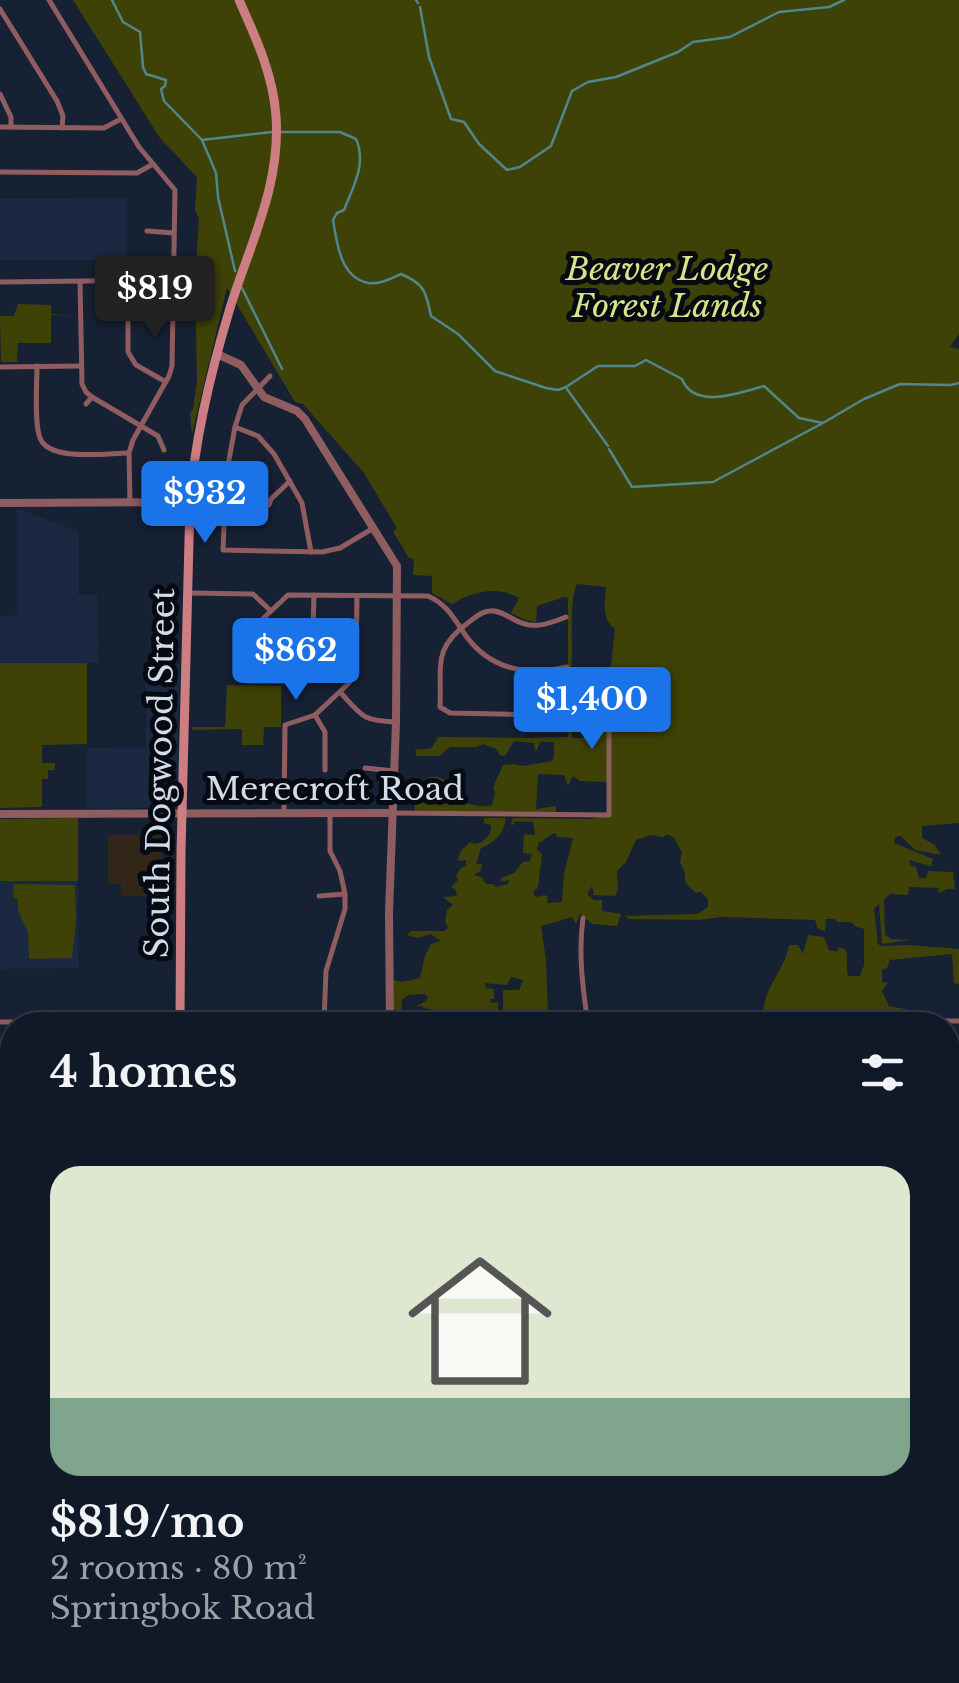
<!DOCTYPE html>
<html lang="en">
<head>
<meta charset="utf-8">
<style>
	:root { --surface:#101927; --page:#1e2633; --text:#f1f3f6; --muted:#9ca0a7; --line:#303844; --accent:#1a73e8 }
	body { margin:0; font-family:"Libre Baskerville",serif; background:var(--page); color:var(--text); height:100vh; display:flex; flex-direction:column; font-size:38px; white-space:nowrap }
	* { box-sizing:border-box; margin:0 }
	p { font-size:32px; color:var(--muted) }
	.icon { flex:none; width:55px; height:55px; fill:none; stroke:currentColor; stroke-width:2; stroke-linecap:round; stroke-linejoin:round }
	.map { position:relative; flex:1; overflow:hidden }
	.drawer { position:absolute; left:0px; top:1012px; width:960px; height:672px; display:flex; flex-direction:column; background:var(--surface); border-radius:40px 40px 0 0; box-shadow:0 10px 40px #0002,0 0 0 2px var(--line) }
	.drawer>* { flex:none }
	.price { position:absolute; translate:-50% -85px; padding:0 22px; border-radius:10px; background:var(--accent); color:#fff; font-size:32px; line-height:65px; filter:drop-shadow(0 2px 5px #0008) }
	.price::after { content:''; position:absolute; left:50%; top:60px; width:30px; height:22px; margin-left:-15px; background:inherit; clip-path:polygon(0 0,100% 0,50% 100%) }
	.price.on { background:#222; color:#fff }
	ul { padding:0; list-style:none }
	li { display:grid; align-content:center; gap:20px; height:530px; padding:0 50px }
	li+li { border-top:2px solid var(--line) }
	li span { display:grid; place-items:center; height:310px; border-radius:30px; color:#555 }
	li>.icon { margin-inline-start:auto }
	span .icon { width:180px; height:180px; fill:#fffc; stroke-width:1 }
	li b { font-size:42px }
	h2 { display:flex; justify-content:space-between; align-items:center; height:120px; padding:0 50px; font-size:42px }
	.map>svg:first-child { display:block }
	.built { fill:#1a2841 }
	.industrial { fill:#312617 }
	.medical { fill:#34241b }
	.green { fill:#3f4207; fill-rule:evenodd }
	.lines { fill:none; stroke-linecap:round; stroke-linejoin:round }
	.stream { stroke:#52868d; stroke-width:2.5 }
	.minor { stroke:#8f5d5f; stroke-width:5 }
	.tertiary { stroke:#8f5d5f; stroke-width:8 }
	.secondary { stroke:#cd7e83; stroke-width:9 }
	.labels { text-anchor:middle; stroke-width:10; stroke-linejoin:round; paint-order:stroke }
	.park-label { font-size:32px; font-style:italic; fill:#dbe388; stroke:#060b13 }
	.street-label { font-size:32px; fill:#d3dbe8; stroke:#060b13 }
</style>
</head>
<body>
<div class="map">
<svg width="959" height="1683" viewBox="0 0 959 1683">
	<rect width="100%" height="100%" fill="#162134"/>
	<!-- built -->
	<g class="built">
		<path d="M127 198 126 260H0V199Z"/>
		<path d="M17 508 78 532V595H97L99 663H0V616L17 615Z"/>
		<path d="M146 665H180L176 808H87V748L146 747Z"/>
		<path d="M0 881H78V968L0 969Z"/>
	</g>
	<!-- industrial -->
	<path class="industrial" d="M108 835H161V896H121V884H108Z"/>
	<!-- medical -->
	<rect class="medical" x="0" y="1235" width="12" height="199"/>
	<!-- green -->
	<g class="green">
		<path d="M73 0H959V334L950 347 959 349V823L922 826V838L935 845 941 855 915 850 901 836 895 837 894 843 933 859 931 866 909 860 911 866 916 867 919 878H926L928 871 953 872 955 889H948L938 893 939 888 909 887 908 895 890 894 884 900 885 935 891 939 910 940 882 944 879 904 874 909 878 944 881 946 909 945 959 949V984L954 983 952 954 890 960 887 968 882 970V982L888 983 882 991 889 1006 914 1011 915 1018 784 1019 785 1010H771V1019L739 1020 742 1017H763C762 989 785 970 789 945H798L803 954 808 935 824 937 829 950 837 952 839 947 846 950C848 959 846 967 848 976H860L864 965V929L855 926 851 922H838L834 919H826L825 931 818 929 815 920 721 917 699 920 629 919 625 916 697 914 708 907V899L701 892 696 893 685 882V874L680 862 682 852 673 837 667 834 663 837 651 835 636 840 626 862 617 871 618 890 615 896 594 895 592 886 587 894 594 900H602V911L621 914 617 926 592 924 580 914 576 924 572 917 541 926 546 960 548 1015H571L583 1011V1019L503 1018V990H519L523 980 511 977 507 985 485 983 486 988 494 989V999H490L491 1003 498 1002V1011H493L491 1013 500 1014 499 1019H428L432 1014 431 1009 423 1008 422 1006 415 1007 427 1000 428 997 424 994 408 995 402 1000 401 1011H429V1015L423 1019H392V987L394 980 402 982 420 978 425 956 431 944 441 941 431 934 418 938 407 935 411 931H445L448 927 445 922 447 910 453 905 443 897 457 896 455 889 451 887 458 880 456 876 461 868 466 866V860L457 861 461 851 470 842 474 844C483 843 492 836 491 825L484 823V818H506C505 833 494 843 481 848L476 864H482L481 870 474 875 481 877 486 884H493L496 887 508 884 509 880 500 882 502 878 514 873 523 862 530 861 532 854 523 853 524 834 535 835 533 822 515 821 514 825 511 824 513 818 590 819 610 816 611 707 615 709V700L607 692 604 693 607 703V782L580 781 573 776 568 786 564 775 538 774 536 809 556 806V813L415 811 414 799 418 783 426 782 429 777H439L449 782 447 784 435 783 431 787 428 794 432 803 460 799C469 805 481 808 492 805L495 793 493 787 503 765 514 764 522 766 552 761 554 757V742H540L537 750H535L534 743 514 741 505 756H501L496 749 483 744 477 747H450L439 756H417L415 750 432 748 438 737 530 738 568 737V598L564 597 537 606 536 622 525 620 511 613 519 598C497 585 472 592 452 604L432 593V576L413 575 414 559 409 558 393 532 397 528 364 473 303 404 295 402 227 288 192 434 190 413 193 409 197 382 195 280 199 219 195 210 197 177 160 138ZM577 584 606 587C605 602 601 619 615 629L611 665 604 670 599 695 604 701 605 715 599 719 601 727 598 731 599 738H572V685L575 677 571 672C574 648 568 604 577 584ZM556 833 557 837 573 838 564 874 562 902 547 903 548 897 545 895 536 897 533 892 538 887 542 854 537 850 538 843C545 841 549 834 556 833Z"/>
		<path d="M18 304 51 305V314L75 316 51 315V343H18L17 362H1L0 316H14Z"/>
		<path d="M0 663H87V744L42 745V763H55V770H48V779H42V807L0 808Z"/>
		<path d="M227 685 281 686V727H264L263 745H242V729L192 730V727H225Z"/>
		<path d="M78 818V881H0V819Z"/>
		<path d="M14 884 75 885 76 920 72 958 29 959 28 932 18 911V899L13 898Z"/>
		<path d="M951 1624 959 1628V1683H899L905 1681 904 1675 909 1673 948 1672V1625Z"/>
		<path d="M567 1673 570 1683H343V1673Z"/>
	</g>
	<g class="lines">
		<!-- stream -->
		<g class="stream">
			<path d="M112 0 123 22 140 32 143 67 146 74 166 80 165 86 161 89 164 101 202 140 216 173 218 197 235 271"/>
			<path d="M416 0 418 3"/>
			<path d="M420 7 429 57 451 119 464 122 479 144 507 170 520 167 551 146 572 91 588 82 616 77 678 52 693 42 730 37 779 12 829 7 844 0"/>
			<path d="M280 132H340L356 139C367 164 353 187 344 210L337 213 333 220C337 243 340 277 368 283 379 285 392 278 401 274 425 284 426 292 431 316L458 334 495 371 546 388 558 390 566 387 598 366H635L646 360 682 379C694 410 739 393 764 386L799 418 823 423 864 399 900 384 951 385 959 383"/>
			<path d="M202 140 272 132"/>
			<path d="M242 288 282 369"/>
			<path d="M567 389 608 446"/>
			<path d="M609 449 632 487 713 482 821 424"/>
		</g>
		<!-- minor -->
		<g class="minor">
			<path d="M49 0 139 147 175 190 172 366 169 376 133 440 129 453 130 503"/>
			<path d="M0 9 57 101 63 116 62 128"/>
			<path d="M0 94 11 117V127"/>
			<path d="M0 127 104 128 121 119"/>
			<path d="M0 172 137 173 153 164"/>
			<path d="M147 231 174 233"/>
			<path d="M128 280V352L136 365 166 382"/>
			<path d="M80 281 82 384 86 392 92 397 158 436 164 450"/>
			<path d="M0 282 173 280"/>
			<path d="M37 366C37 383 34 424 40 438 49 462 106 453 128 453"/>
			<path d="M0 367 80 366"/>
			<path d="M270 376 242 405 235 427 226 476 223 550 322 552 340 548 372 529"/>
			<path d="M86 404 92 397"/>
			<path d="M235 427 258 436 274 454 302 503 311 552"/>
			<path d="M269 505 271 499 290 481"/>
			<path d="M189 593 253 594 271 611 288 595 428 596C448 605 454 619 466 636 491 670 528 676 567 667"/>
			<path d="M271 611 249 632 248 681H289L312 661 314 595"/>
			<path d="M289 652 291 659 300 671"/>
			<path d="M545 672 548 706 545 713 539 715 450 713 440 707C442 665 432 649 469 622 476 617 482 611 490 611 498 610 506 615 513 619 532 630 546 625 566 617"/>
			<path d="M340 692C362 716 362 721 395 722"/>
			<path d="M315 715 325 732V770"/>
			<path d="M365 768 394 771"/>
			<path d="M284 813 285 725 315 715 349 683 356 660 357 596"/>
			<path d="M394 813 609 815V689"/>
			<path d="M319 896 345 894"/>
			<path d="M583 918C578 954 583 989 588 1025"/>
			<path d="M0 1022 390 1021"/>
			<path d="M324 1022 326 971 345 909V894L340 871 330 851V813"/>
			<path d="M872 1025V1020L959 1021"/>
			<path d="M948 1095H959"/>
			<path d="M948 1156 959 1157"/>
			<path d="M0 1185 12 1182"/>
			<path d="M948 1229H959"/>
			<path d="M948 1326H959"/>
			<path d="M0 1465H12"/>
			<path d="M0 1530H12"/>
			<path d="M0 1647H12"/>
			<path d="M33 1672V1683"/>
			<path d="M124 1672V1683"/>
			<path d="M218 1672V1677L248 1683"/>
			<path d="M318 1672V1683"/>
			<path d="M794 1683 808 1672"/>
		</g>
		<!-- tertiary -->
		<g class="tertiary">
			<path d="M217 354 241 365 264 397 297 411 305 419 397 566 396 722 389 913 390 1025"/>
			<path d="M0 503 190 502"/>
			<path d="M0 814 392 813"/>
			<path d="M0 1229H12"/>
			<path d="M0 1438H12"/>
			<path d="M948 1601H959"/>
			<path d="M885 1683V1672"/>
		</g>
		<!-- secondary -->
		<g class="secondary">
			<path d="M180 1025 181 852 190 502C195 436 211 371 230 308 250 244 281 185 276 116 273 74 256 38 239 0"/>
			<path d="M184 1672 185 1683"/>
		</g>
	</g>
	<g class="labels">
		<!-- park labels -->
		<g class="park-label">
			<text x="667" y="280">Beaver Lodge<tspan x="667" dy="37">Forest Lands</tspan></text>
		</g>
		<!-- street labels -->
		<g class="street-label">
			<text transform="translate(160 773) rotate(-89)" y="11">South Dogwood Street</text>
			<text x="335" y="800">Merecroft Road</text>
		</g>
	</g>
</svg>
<b class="price on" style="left:155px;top:341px">$819</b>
<b class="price" style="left:205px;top:546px">$932</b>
<b class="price" style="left:296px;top:703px">$862</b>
<b class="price" style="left:592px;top:752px">$1,400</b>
<section class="drawer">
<h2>4 homes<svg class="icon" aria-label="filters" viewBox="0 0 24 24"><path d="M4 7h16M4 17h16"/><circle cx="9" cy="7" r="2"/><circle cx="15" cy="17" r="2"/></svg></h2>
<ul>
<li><span style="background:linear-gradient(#dfe7d0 75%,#7fa58c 0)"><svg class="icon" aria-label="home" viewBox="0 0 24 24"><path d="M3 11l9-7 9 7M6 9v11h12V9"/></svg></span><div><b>$819/mo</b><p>2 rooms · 80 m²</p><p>Springbok Road</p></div></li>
</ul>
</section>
</div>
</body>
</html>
